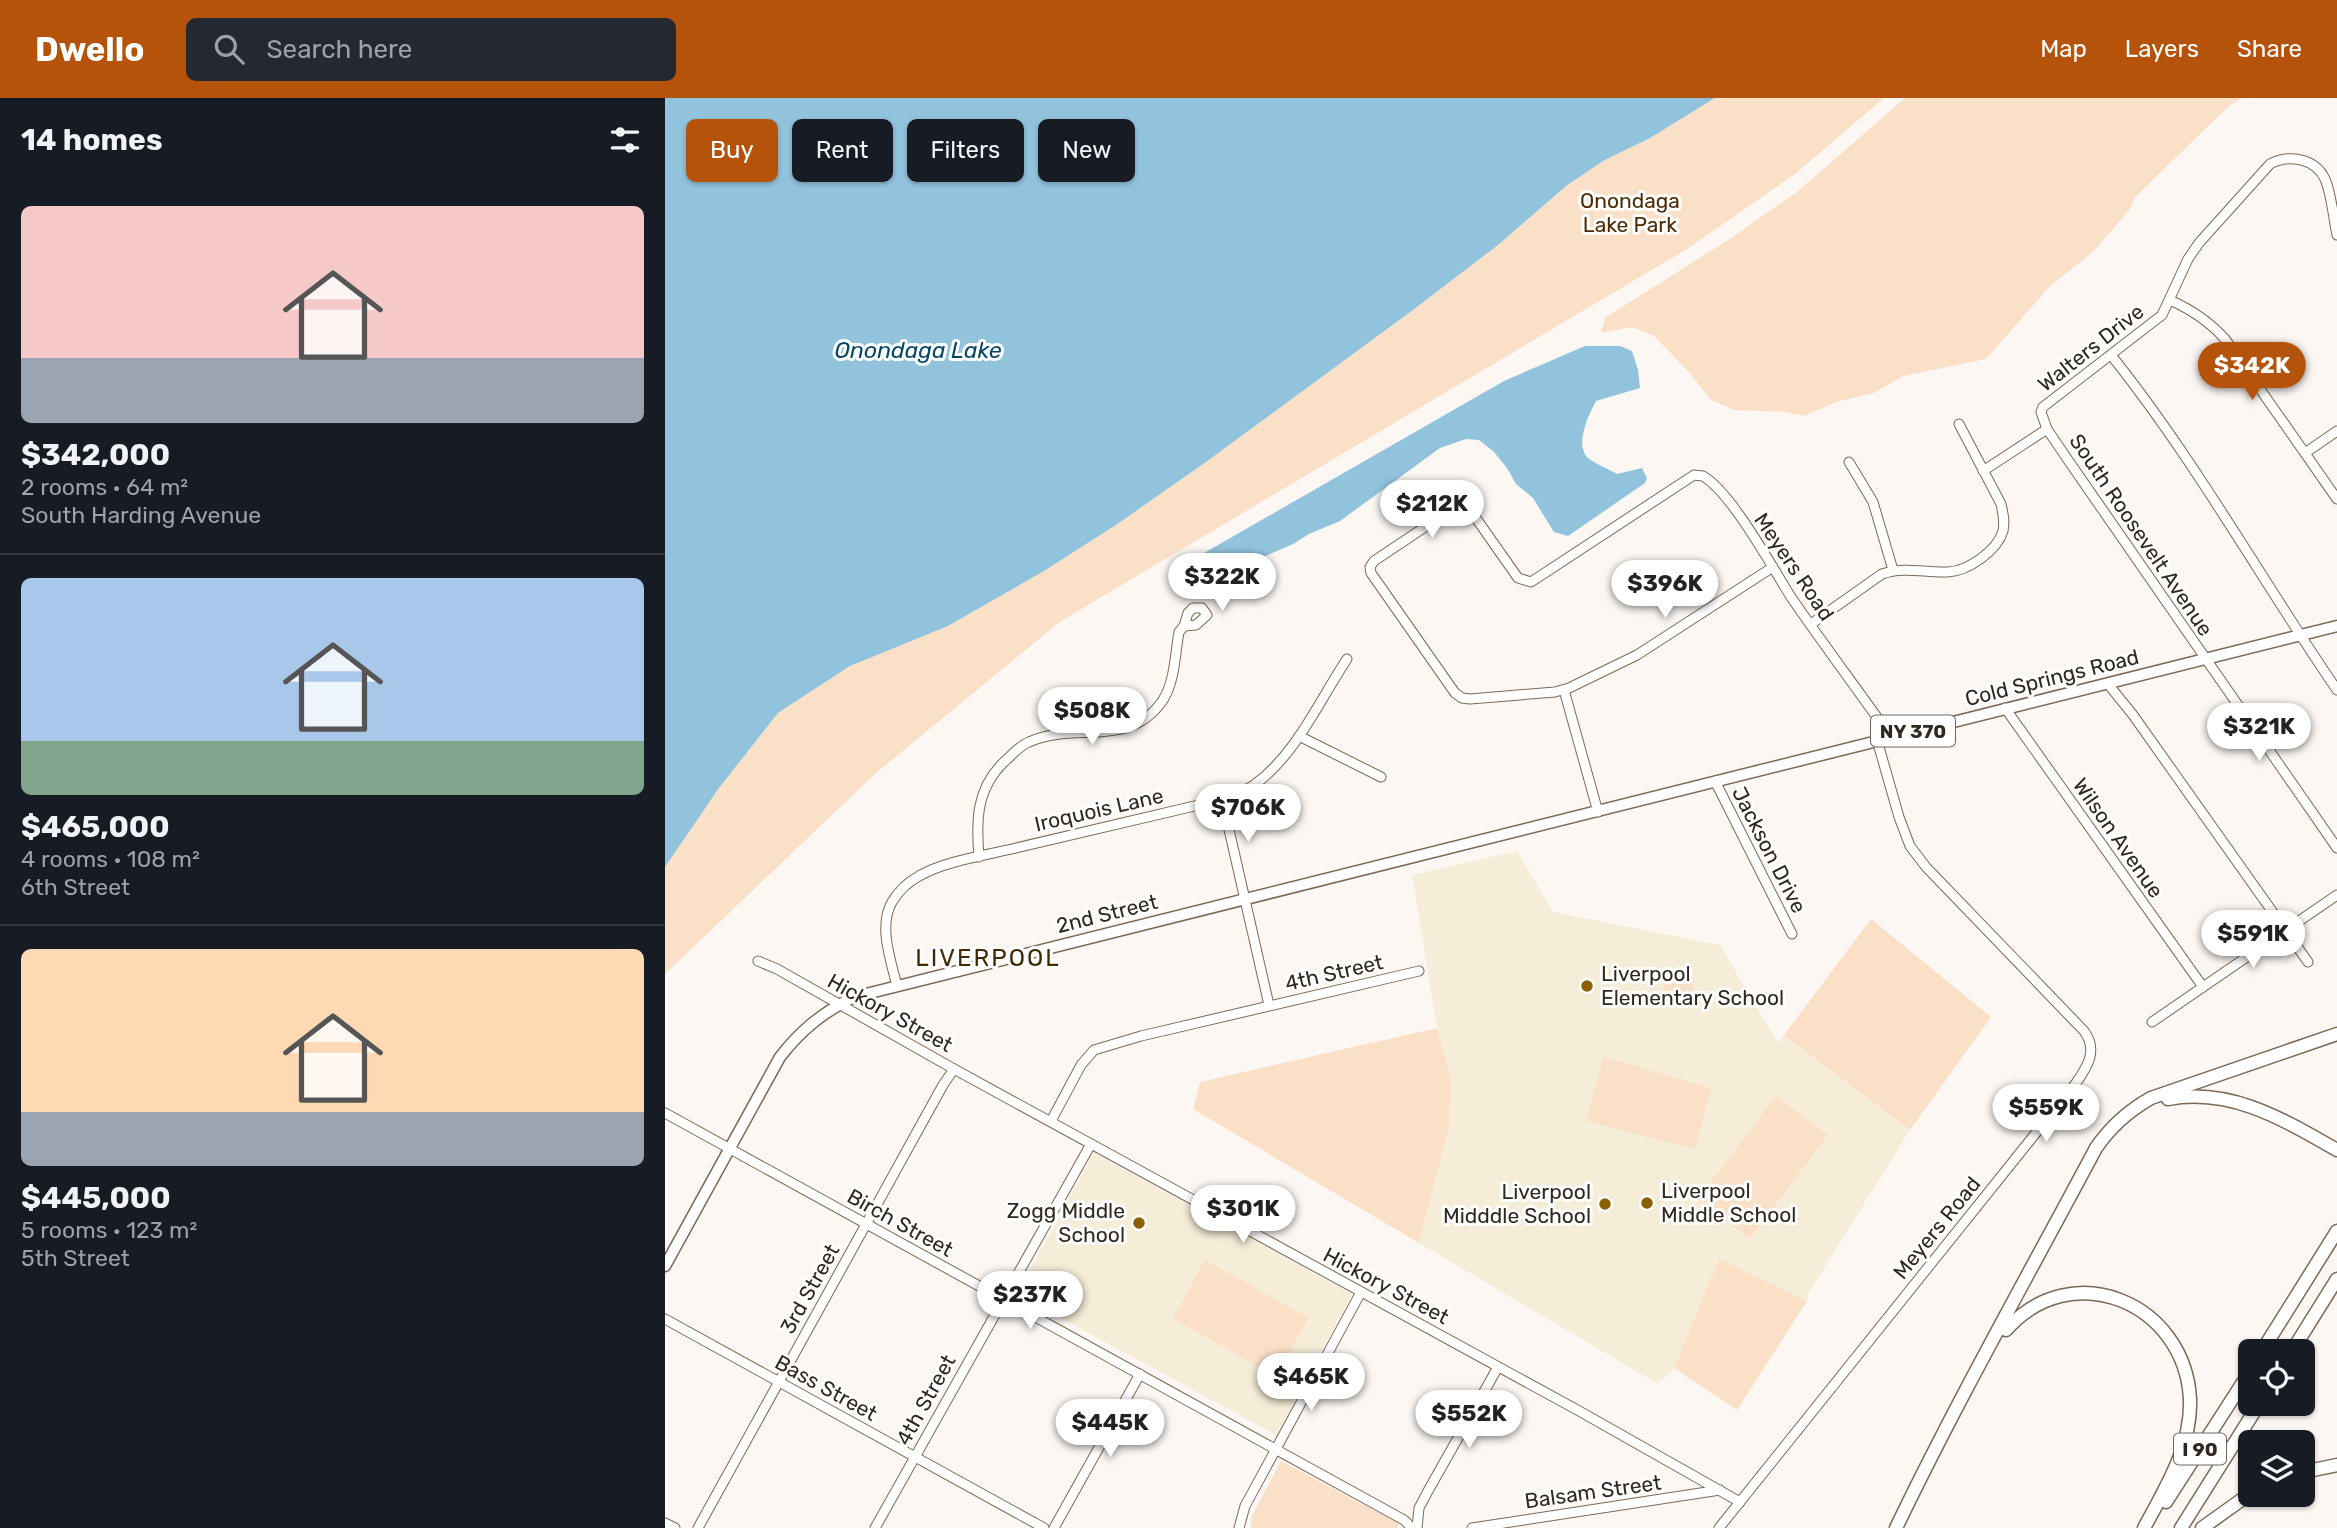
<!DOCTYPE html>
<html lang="en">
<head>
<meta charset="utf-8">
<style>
	:root { --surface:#171b24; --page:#242831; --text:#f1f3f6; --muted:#9ea1a6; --line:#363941; --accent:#b45309 }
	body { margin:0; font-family:Rubik,sans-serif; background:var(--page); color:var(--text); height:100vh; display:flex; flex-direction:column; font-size:26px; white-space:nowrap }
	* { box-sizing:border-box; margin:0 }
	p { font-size:23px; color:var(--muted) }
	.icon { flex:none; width:38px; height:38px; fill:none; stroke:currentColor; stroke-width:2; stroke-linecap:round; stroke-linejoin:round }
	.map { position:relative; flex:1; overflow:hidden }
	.side { display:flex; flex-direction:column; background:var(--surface); width:665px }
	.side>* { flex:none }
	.guide { position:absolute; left:21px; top:21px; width:665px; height:63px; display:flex; gap:14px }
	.fabs { position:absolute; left:1573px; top:1241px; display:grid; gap:14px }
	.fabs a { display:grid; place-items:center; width:77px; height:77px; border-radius:10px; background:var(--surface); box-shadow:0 2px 5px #0004; font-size:35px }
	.price { position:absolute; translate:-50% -60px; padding:0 16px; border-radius:24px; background:#fff; color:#222; font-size:23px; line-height:46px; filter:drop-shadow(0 2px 4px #0008) }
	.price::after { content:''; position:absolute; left:50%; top:42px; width:21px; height:16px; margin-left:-10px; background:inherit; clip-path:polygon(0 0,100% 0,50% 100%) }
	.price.selected { background:var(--accent); color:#fff }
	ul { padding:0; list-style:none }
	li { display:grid; align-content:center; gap:14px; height:371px; padding:0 21px }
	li+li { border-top:2px solid var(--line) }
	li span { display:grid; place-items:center; height:217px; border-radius:10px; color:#555 }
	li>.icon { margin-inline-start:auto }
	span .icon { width:126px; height:126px; fill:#fffc; stroke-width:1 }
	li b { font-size:30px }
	h2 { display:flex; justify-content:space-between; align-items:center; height:84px; padding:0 21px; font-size:30px }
	.chip { padding:0 24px; border-radius:10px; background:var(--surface); box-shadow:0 2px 5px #0004; font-size:24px; line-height:63px }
	.chip.selected { background:var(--accent); color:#fff }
	header { display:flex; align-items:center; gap:42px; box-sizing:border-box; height:98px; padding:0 35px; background:var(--accent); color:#fff }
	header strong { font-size:33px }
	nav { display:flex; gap:38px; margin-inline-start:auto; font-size:24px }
	.search { width:490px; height:63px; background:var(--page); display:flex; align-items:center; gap:18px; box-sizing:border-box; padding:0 24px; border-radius:10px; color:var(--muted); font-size:26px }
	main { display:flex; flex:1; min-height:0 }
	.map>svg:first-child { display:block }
	.education { fill:#f6edd8 }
	.green { fill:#fae0c7 }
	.water { fill:#92c3dd }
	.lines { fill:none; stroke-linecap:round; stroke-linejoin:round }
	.minor-casing { stroke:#7c6955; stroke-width:11 }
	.major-casing { stroke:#7c6955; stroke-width:13 }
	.highway-casing { stroke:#7c6955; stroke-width:15 }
	.minor { stroke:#fff; stroke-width:9 }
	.major { stroke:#fff; stroke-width:10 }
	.highway { stroke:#fff; stroke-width:12 }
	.poi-dot { fill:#8b6002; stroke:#fff; stroke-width:2.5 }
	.labels { text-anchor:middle; stroke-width:6; stroke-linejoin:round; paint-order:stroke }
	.shield { fill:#fff; stroke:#6e6862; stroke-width:2 }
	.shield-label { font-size:19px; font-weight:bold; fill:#30271f }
	.park-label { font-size:21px; fill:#4d2a00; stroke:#fff }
	.street-label { font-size:21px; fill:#30271f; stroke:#fff }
	.poi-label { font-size:21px; fill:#30271f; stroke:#fff; text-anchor:start }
	.water-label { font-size:23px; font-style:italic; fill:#054863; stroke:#fff }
	.quarter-label { font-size:24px; letter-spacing:2px; fill:#3f2a03; stroke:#fff }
</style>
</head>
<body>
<header>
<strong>Dwello</strong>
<div class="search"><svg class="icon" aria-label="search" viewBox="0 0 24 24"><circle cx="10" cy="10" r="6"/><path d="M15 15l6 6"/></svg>Search here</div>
<nav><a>Map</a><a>Layers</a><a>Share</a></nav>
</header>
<main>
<section class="side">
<h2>14 homes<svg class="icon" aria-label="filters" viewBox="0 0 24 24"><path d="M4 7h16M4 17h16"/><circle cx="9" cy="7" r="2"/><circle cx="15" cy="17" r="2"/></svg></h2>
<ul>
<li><span style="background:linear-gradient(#f6c9c9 70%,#9aa5b1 0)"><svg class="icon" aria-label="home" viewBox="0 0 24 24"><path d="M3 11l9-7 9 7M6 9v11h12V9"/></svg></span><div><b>$342,000</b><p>2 rooms · 64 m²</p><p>South Harding Avenue</p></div></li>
<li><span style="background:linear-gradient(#a9c7e8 75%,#7fa58c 0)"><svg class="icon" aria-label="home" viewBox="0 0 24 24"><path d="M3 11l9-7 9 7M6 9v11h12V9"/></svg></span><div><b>$465,000</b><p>4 rooms · 108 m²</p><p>6th Street</p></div></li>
<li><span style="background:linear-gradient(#ffd9b3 75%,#9aa5b1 0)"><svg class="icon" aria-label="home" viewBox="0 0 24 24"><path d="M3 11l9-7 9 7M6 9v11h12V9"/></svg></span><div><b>$445,000</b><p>5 rooms · 123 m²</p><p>5th Street</p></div></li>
</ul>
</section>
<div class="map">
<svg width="1672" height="1430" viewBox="0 0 1672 1430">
	<rect width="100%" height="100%" fill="#fcf7f3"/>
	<!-- education -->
	<g class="education">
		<path d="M852 753 888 814 1055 847 1113 945 1119 937 1245 1032 1143 1196 1142 1203 1054 1162 1009 1270 993 1286 754 1145 784 1029 786 981 772 930 747 777Z"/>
		<path d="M429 1055 687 1196 611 1337 352 1196Z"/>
	</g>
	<!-- green -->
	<g class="green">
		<path d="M1050 0H1219L1130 76 1022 151 396 523 211 675 0 876V769L54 690 113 615 185 568 283 528 379 473 451 427 541 364 748 212 833 147 901 88 938 63 985 40Z"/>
		<path d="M1240 0H1577L1564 8 1470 99 1465 111 1428 154 1384 189 1321 261 1238 278 1209 295 1171 304 1139 318 1119 314 1069 312 1046 302 1023 273 989 238 967 229 936 235 940 220 1063 142 1132 94Z"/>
		<path d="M1206 821 1326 919 1245 1032 1119 937Z"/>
		<path d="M1006 880 1027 882 1030 906 998 911 999 886Z"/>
		<path d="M772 930 786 981 784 1029 754 1145 528 1011 535 984Z"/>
		<path d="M939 959 1046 990 1030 1051 921 1023Z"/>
		<path d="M1111 998 1163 1037 1085 1141 1033 1101Z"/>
		<path d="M1054 1161 1142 1203 1072 1312 1009 1270Z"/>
		<path d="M540 1162 644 1220 611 1279 508 1220Z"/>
		<path d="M616 1363 733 1425V1430H586V1420Z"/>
	</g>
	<!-- water -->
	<g class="water">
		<path d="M0 0H1050L985 40 938 63 901 88 833 147 748 212 541 364 451 427 379 473 283 528 185 568 113 615 54 690 0 769Z"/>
		<path d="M920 248H955L967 253 973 272 975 290 931 303C924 316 909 347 923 360 931 366 943 371 952 376L977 370 982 380 980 385 903 438 889 434 868 400 851 386 842 370 829 354 814 342 801 341 775 350 675 423 644 436 628 446 596 460 554 471 538 485 530 488 524 486 513 470 839 283Z"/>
	</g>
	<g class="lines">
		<defs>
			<g id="minor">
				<path d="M1672 137C1668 119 1667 97 1660 81 1650 60 1623 56 1605 66L1534 145 1523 161 1497 217 1378 309 1376 314 1382 331 1403 362 1672 750"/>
				<path d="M1505 202C1527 212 1544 223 1560 241L1672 401"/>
				<path d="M1446 257C1530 362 1596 481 1672 592"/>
				<path d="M1640 355 1672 333"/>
				<path d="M1184 364 1208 404 1228 472"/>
				<path d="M1318 373 1382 331"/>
				<path d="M1108 469 972 557 904 590 890 594 805 601 797 600 790 595 706 475 705 469 709 463 790 409C799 408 802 410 808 416L853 480 866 484 1029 377 1038 378C1066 394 1107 469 1126 499 1158 546 1193 592 1226 639"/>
				<path d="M528 510H537L542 517 531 527 519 528 523 515Z"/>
				<path d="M1146 526 1217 476C1239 468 1260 475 1283 474 1303 473 1332 453 1338 433 1340 423 1338 415 1336 406L1294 326"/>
				<path d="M1443 586 1468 617 1643 864"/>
				<path d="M899 592 933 714"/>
				<path d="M1340 610 1538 889"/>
				<path d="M634 638 716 679"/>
				<path d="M1050 683 1127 836"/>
				<path d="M555 702 560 714 604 907"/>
				<path d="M314 759C311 723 311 691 339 664 347 657 354 648 364 644 410 623 464 652 498 602 510 583 510 556 514 534L519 528"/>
				<path d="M93 863 112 871 289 971 916 1314 1075 1404"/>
				<path d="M232 888C226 863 213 828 227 804 233 794 243 784 254 778 280 763 322 757 351 750 419 734 487 718 555 702 567 698 579 694 589 687 631 657 654 603 682 561"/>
				<path d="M1487 924 1672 797"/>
				<path d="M0 1015 739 1422 747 1430"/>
				<path d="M386 1023 416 967 429 952 476 938 754 873"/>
				<path d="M0 1221 379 1430"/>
				<path d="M0 1425 10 1430"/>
				<path d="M33 1430 278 987 289 971"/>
				<path d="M210 1430 426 1046"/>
				<path d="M389 1430 475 1276"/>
				<path d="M574 1430 580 1408 696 1194"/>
				<path d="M752 1430 754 1410 763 1393 833 1269"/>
				<path d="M807 1430 1055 1392"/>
				<path d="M1054 1430 1411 985C1423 968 1433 952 1419 933L1261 769 1245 748 1234 719 1212 642"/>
			</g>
			<path id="major" d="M0 1168 115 959C136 932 158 914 189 899L1672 528"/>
			<g id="highway">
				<path d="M1503 1001C1566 989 1619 1022 1672 1052"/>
				<path d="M1341 1232C1407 1157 1520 1205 1525 1301 1527 1348 1500 1391 1479 1430"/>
				<path d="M1597 1253 1672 1133"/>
				<path d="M1627 1253 1672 1181"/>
				<path d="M1638 1374 1672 1367"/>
				<path d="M1501 1404 1586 1272"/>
				<path d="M1231 1430C1293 1301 1364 1176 1431 1050 1446 1028 1463 1013 1486 1000L1672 936"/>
				<path d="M1516 1430 1594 1306"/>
				<path d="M1537 1430 1586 1395"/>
			</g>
		</defs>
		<!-- minor casing -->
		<use href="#minor" class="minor-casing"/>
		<!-- major casing -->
		<use href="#major" class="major-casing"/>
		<!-- highway casing -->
		<use href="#highway" class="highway-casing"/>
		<!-- minor -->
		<use href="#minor" class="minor"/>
		<!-- major -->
		<use href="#major" class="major"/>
		<!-- highway -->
		<use href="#highway" class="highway"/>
	</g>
	<!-- markers -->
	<g class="poi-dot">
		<circle cx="922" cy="888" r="7"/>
		<circle cx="982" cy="1105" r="7"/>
		<circle cx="940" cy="1106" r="7"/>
		<circle cx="474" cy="1125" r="7"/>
	</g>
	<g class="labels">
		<!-- shield labels -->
		<g class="shield">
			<rect x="1206" y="617.5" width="84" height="31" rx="5"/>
			<rect x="1509" y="1335.5" width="52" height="31" rx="5"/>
		</g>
		<g class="shield-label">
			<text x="1248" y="640">NY 370</text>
			<text x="1535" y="1358">I 90</text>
		</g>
		<!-- park labels -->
		<g class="park-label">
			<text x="965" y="110">Onondaga<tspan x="965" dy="24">Lake Park</tspan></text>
		</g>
		<!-- street labels -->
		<g class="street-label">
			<text transform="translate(1426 250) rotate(-38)" y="7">Walters Drive</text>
			<text transform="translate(1476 437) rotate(56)" y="7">South Roosevelt Avenue</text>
			<text transform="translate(1129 469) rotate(56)" y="7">Meyers Road</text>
			<text transform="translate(1387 580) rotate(-14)" y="7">Cold Springs Road</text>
			<text transform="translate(434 712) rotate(-13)" y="7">Iroquois Lane</text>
			<text transform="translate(1453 740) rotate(55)" y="7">Wilson Avenue</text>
			<text transform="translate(1104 752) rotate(63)" y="7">Jackson Drive</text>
			<text transform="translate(442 816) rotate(-14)" y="7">2nd Street</text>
			<text transform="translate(669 875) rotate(-13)" y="7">4th Street</text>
			<text transform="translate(225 915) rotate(29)" y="7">Hickory Street</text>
			<text transform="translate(235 1125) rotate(29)" y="7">Birch Street</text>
			<text transform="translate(1272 1130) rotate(-51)" y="7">Meyers Road</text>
			<text transform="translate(721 1188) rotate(28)" y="7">Hickory Street</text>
			<text transform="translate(145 1191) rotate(-61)" y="7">3rd Street</text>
			<text transform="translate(161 1290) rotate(29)" y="7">Bass Street</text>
			<text transform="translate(261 1302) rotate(-61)" y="7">4th Street</text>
			<text transform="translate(928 1394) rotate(-8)" y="7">Balsam Street</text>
		</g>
		<!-- poi labels -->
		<g class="poi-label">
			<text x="936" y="883">Liverpool<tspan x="936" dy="24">Elementary School</tspan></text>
			<text x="996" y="1100">Liverpool<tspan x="996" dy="24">Middle School</tspan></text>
			<text x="926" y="1101" text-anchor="end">Liverpool<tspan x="926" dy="24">Midddle School</tspan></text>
			<text x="460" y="1120" text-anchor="end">Zogg Middle<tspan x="460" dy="24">School</tspan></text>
		</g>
		<!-- water labels -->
		<g class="water-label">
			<text x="253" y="260">Onondaga Lake</text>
		</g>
		<!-- quarter labels -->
		<g class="quarter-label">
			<text x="323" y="868">LIVERPOOL</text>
		</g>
	</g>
</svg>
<div class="fabs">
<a><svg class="icon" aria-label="locate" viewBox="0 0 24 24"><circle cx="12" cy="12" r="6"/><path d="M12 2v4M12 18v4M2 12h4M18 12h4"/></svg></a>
<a><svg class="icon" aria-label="layers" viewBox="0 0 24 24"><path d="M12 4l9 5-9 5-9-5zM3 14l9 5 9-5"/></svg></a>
</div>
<b class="price selected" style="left:1587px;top:304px">$342K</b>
<b class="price" style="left:767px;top:442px">$212K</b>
<b class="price" style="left:557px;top:515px">$322K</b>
<b class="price" style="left:1000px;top:522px">$396K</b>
<b class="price" style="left:427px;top:649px">$508K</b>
<b class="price" style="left:1594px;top:665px">$321K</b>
<b class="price" style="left:583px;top:746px">$706K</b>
<b class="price" style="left:1588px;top:872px">$591K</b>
<b class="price" style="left:1381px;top:1046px">$559K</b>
<b class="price" style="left:578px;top:1147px">$301K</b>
<b class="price" style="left:365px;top:1233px">$237K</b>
<b class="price" style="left:646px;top:1315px">$465K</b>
<b class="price" style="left:804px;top:1352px">$552K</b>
<b class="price" style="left:445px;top:1361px">$445K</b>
<div class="guide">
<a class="chip selected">Buy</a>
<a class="chip">Rent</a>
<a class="chip">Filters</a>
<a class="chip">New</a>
</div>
</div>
</main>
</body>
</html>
